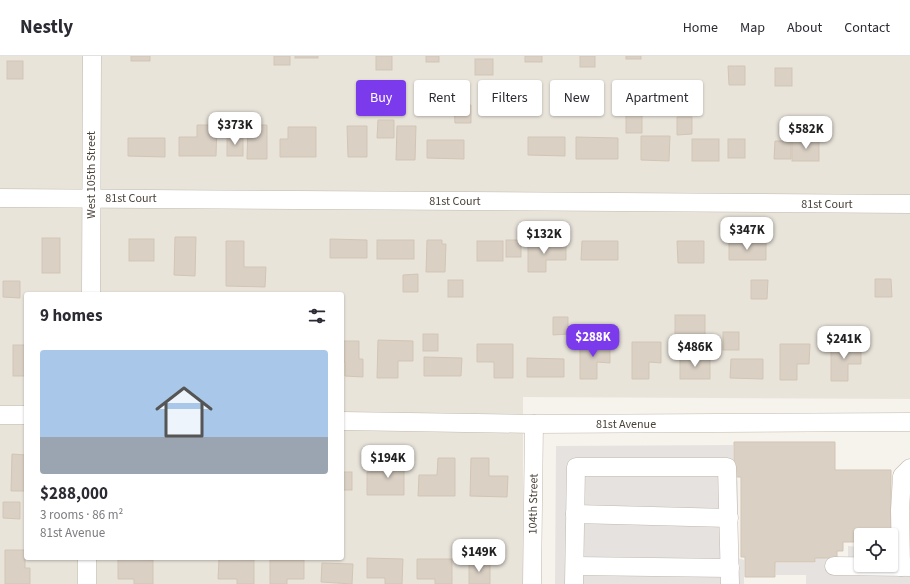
<!DOCTYPE html>
<html lang="en">
<head>
<meta charset="utf-8">
<style>
	:root { --surface:#fff; --page:#f7f7f7; --text:#2b2b33; --muted:#7c7c81; --line:#e1e1e2; --accent:#7c3aed }
	body { margin:0; font-family:"Source Sans 3",sans-serif; background:var(--page); color:var(--text); height:100vh; display:flex; flex-direction:column; font-size:15px; white-space:nowrap }
	* { box-sizing:border-box; margin:0 }
	p { font-size:13px; color:var(--muted) }
	.icon { flex:none; width:22px; height:22px; fill:none; stroke:currentColor; stroke-width:2; stroke-linecap:round; stroke-linejoin:round }
	.map { position:relative; flex:1; overflow:hidden }
	.panel { position:absolute; left:24px; top:236px; width:320px; height:268px; display:flex; flex-direction:column; background:var(--surface); border-radius:4px; box-shadow:0 1px 3px #0004 }
	.panel>* { flex:none }
	.hud { position:absolute; left:356px; top:24px; width:380px; height:36px; display:flex; gap:8px }
	.tools { position:absolute; left:854px; top:472px; display:grid; gap:8px }
	.tools a { display:grid; place-items:center; width:44px; height:44px; border-radius:4px; background:var(--surface); box-shadow:0 1px 3px #0004; font-size:20px }
	.price { position:absolute; translate:-50% -34px; padding:0 9px; border-radius:8px; background:#fff; color:#222; font-size:13px; line-height:26px; filter:drop-shadow(0 1px 2px #0008) }
	.price::after { content:''; position:absolute; left:50%; top:24px; width:12px; height:9px; margin-left:-6px; background:inherit; clip-path:polygon(0 0,100% 0,50% 100%) }
	.price.on { background:var(--accent); color:#fff }
	ul { padding:0; list-style:none }
	li { display:grid; align-content:center; gap:8px; height:212px; padding:0 16px }
	li+li { border-top:1px solid var(--line) }
	li span { display:grid; place-items:center; height:124px; border-radius:4px; color:#555 }
	li>.icon { margin-inline-start:auto }
	span .icon { width:72px; height:72px; fill:#fffc; stroke-width:1 }
	li b { font-size:17px }
	h2 { display:flex; justify-content:space-between; align-items:center; height:48px; padding:0 16px; font-size:17px }
	.pill { padding:0 14px; border-radius:4px; background:var(--surface); box-shadow:0 1px 3px #0004; font-size:14px; line-height:36px }
	.pill.on { background:var(--accent); color:#fff }
	header { display:flex; align-items:center; gap:24px; box-sizing:border-box; height:56px; padding:0 20px; background:var(--surface); border-bottom:1px solid var(--line) }
	header strong { font-size:19px }
	nav { display:flex; gap:22px; margin-inline-start:auto; font-size:14px }
	.map>svg:first-child { display:block }
	.residential { fill:#e9e4da; fill-rule:evenodd }
	.parking { fill:#e5e2e0 }
	.building { fill:#dad0c4; stroke:#d2c5b4 }
	.lines { fill:none; stroke-linecap:round; stroke-linejoin:round }
	.minor-casing { stroke:#c1b9ae; stroke-width:19 }
	.minor { stroke:#fff; stroke-width:18 }
	.labels { text-anchor:middle; stroke-width:3.5; stroke-linejoin:round; paint-order:stroke }
	.street-label { font-size:12px; fill:#4a4239; stroke:#fff }
</style>
</head>
<body>
<header>
<strong>Nestly</strong>
<nav><a>Home</a><a>Map</a><a>About</a><a>Contact</a></nav>
</header>
<div class="map">
<svg width="910" height="528" viewBox="0 0 910 528">
	<rect width="100%" height="100%" fill="#f6f2ec"/>
	<!-- residential -->
	<path class="residential" d="M0 0H910V343L523 341V528H0ZM26 238H342V502H26Z"/>
	<!-- parking -->
	<g class="parking">
		<path d="M733 389V421L737 422 738 427V502L744 504V528H555L556 390Z"/>
		<path d="M848 490 861 491V509H891V491L910 492V528H806V519H776L775 507H815L816 502 848 501Z"/>
	</g>
	<!-- building -->
	<g class="building">
		<rect x="131" y="0" width="19" height="5"/>
		<rect x="274" y="0" width="16" height="9"/>
		<rect x="295" y="0" width="23" height="2"/>
		<rect x="376" y="0" width="16" height="14"/>
		<rect x="426" y="0" width="13" height="6"/>
		<rect x="525" y="0" width="17" height="6"/>
		<rect x="580" y="0" width="15" height="11"/>
		<rect x="626" y="0" width="15" height="3"/>
		<rect x="475" y="3" width="18" height="16"/>
		<rect x="7" y="5" width="16" height="18"/>
		<path d="M728 10H745V29H729Z"/>
		<rect x="775" y="12" width="17" height="18"/>
		<path d="M454 49H471V67H455Z"/>
		<rect x="626" y="59" width="16" height="18"/>
		<path d="M677 61H692V78L677 79Z"/>
		<path d="M378 64H394V82H377Z"/>
		<path d="M197 69H217L216 100H179V81H197Z"/>
		<path d="M248 69H267V103H247Z"/>
		<path d="M347 70H367V101H348Z"/>
		<path d="M397 70H416L415 104H396Z"/>
		<path d="M288 71H316V101H280V83H288Z"/>
		<path d="M641 80H670L669 105 641 104Z"/>
		<rect x="227" y="81" width="16" height="19"/>
		<path d="M528 81H565V100L528 99Z"/>
		<path d="M576 81 618 82V103H576Z"/>
		<path d="M128 82H165V101L128 100Z"/>
		<rect x="692" y="83" width="27" height="22"/>
		<rect x="728" y="83" width="17" height="19"/>
		<rect x="792" y="83" width="27" height="22"/>
		<path d="M427 84H464V103L427 102Z"/>
		<path d="M775 85H791V103H774Z"/>
		<path d="M175 181H196L195 220 174 219Z"/>
		<rect x="42" y="182" width="18" height="35"/>
		<rect x="129" y="183" width="25" height="22"/>
		<path d="M330 183 367 184V202H330Z"/>
		<rect x="377" y="184" width="37" height="19"/>
		<path d="M427 184H442V188H446L445 216H426Z"/>
		<rect x="506" y="184" width="15" height="17"/>
		<path d="M226 185H244V211H266L265 231 226 230Z"/>
		<rect x="477" y="185" width="26" height="20"/>
		<path d="M582 185H618V204H581Z"/>
		<path d="M677 185H704V207H678Z"/>
		<path d="M729 185 766 186V204H729Z"/>
		<path d="M528 187 566 188V204H546V216H528Z"/>
		<path d="M418 218V236H403V219Z"/>
		<path d="M875 223H891L892 241H875Z"/>
		<rect x="448" y="224" width="15" height="17"/>
		<path d="M751 224H768L767 243H751Z"/>
		<path d="M3 225H20V242L3 241Z"/>
		<rect x="675" y="259" width="30" height="21"/>
		<path d="M553 261H568V278L553 279Z"/>
		<rect x="723" y="276" width="16" height="18"/>
		<rect x="423" y="278" width="15" height="17"/>
		<path d="M378 284 413 285V305H398V322H377Z"/>
		<path d="M342 285H359V303H363V321L345 320V306L342 305Z"/>
		<path d="M580 286H610V307L597 306V323H580Z"/>
		<path d="M632 286H661V307L649 306V323H632Z"/>
		<path d="M477 288H513V322H494V306H477Z"/>
		<path d="M780 288H810L809 308H797V324H780Z"/>
		<path d="M831 288H861V308H848V325H831Z"/>
		<rect x="13" y="289" width="13" height="31"/>
		<path d="M424 301 462 302 461 320H424Z"/>
		<path d="M527 302 564 303V321H527Z"/>
		<rect x="680" y="302" width="30" height="21"/>
		<path d="M731 303H763V323L730 322Z"/>
		<path d="M734 386H835V414H891V479H861V486H843V495H837V502H815V506H775V521H745V501H741V421H734Z"/>
		<path d="M12 398 26 399V435H11Z"/>
		<path d="M387 401H404V439H367V416H387Z"/>
		<path d="M438 402H455V440H418L419 419H437Z"/>
		<path d="M471 402H489V420H508L507 441 470 440Z"/>
		<rect x="342" y="416" width="10" height="18"/>
		<path d="M3 446H20V463L3 462Z"/>
		<path d="M5 494H25V512H30V528H5Z"/>
		<path d="M367 502 403 503 402 528H385V522H367Z"/>
		<path d="M118 503 153 504V528H134V523H118Z"/>
		<path d="M219 503 254 504V528H237V523H218Z"/>
		<path d="M417 503H452V528H435V523H417Z"/>
		<path d="M270 504H304V523H287V528H270Z"/>
		<path d="M469 506 490 507V528H469Z"/>
		<path d="M322 507 353 508 352 528 321 526Z"/>
	</g>
	<g class="lines">
		<defs>
			<g id="minor">
				<path d="M0 142 910 148"/>
				<path d="M91 238 92 0"/>
				<path d="M0 359H26"/>
				<path d="M342 365 534 368 910 366"/>
				<path d="M575 458 729 462"/>
				<path d="M575 510 730 512"/>
				<path d="M834 510 910 511"/>
				<path d="M901 511 900 454 902 420 910 412"/>
				<path d="M87 528V502"/>
				<path d="M532 528 534 368"/>
				<path d="M574 528 576 411H727L730 528"/>
			</g>
		</defs>
		<!-- minor casing -->
		<use href="#minor" class="minor-casing"/>
		<!-- minor -->
		<use href="#minor" class="minor"/>
	</g>
	<g class="labels">
		<!-- street labels -->
		<g class="street-label">
			<text transform="translate(91 119) rotate(-90)" y="4">West 105th Street</text>
			<text x="131" y="146">81st Court</text>
			<text x="455" y="149">81st Court</text>
			<text x="827" y="152">81st Court</text>
			<text x="626" y="372">81st Avenue</text>
			<text transform="translate(533 448) rotate(-89)" y="4">104th Street</text>
		</g>
	</g>
</svg>
<div class="tools">
<a><svg class="icon" aria-label="locate" viewBox="0 0 24 24"><circle cx="12" cy="12" r="6"/><path d="M12 2v4M12 18v4M2 12h4M18 12h4"/></svg></a>
</div>
<b class="price" style="left:235px;top:90px">$373K</b>
<b class="price" style="left:806px;top:94px">$582K</b>
<b class="price" style="left:747px;top:195px">$347K</b>
<b class="price" style="left:544px;top:199px">$132K</b>
<b class="price on" style="left:593px;top:302px">$288K</b>
<b class="price" style="left:844px;top:304px">$241K</b>
<b class="price" style="left:695px;top:312px">$486K</b>
<b class="price" style="left:388px;top:423px">$194K</b>
<b class="price" style="left:479px;top:517px">$149K</b>
<div class="hud">
<a class="pill on">Buy</a>
<a class="pill">Rent</a>
<a class="pill">Filters</a>
<a class="pill">New</a>
<a class="pill">Apartment</a>
</div>
<section class="panel">
<h2>9 homes<svg class="icon" aria-label="filters" viewBox="0 0 24 24"><path d="M4 7h16M4 17h16"/><circle cx="9" cy="7" r="2"/><circle cx="15" cy="17" r="2"/></svg></h2>
<ul>
<li><span style="background:linear-gradient(#a9c7e8 70%,#9aa5b1 0)"><svg class="icon" aria-label="home" viewBox="0 0 24 24"><path d="M3 11l9-7 9 7M6 9v11h12V9"/></svg></span><div><b>$288,000</b><p>3 rooms · 86 m²</p><p>81st Avenue</p></div></li>
</ul>
</section>
</div>
</body>
</html>
